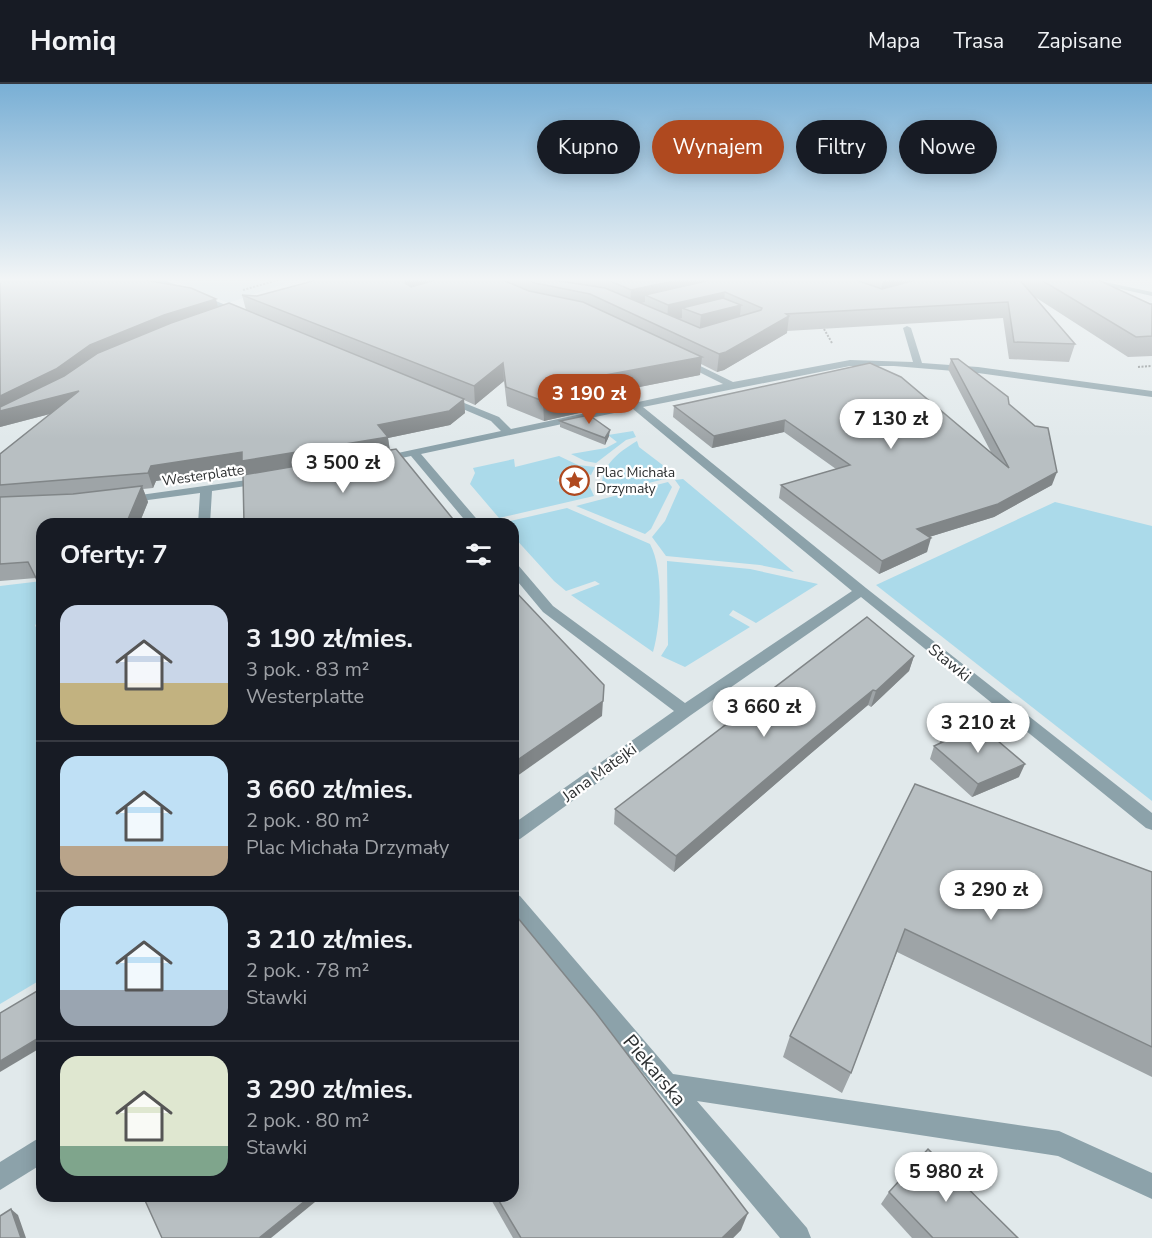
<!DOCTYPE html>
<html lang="pl">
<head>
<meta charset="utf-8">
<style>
	:root { --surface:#171b24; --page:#20242c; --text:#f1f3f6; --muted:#9ea1a6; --line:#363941; --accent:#af491f }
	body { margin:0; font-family:"Nunito Sans",sans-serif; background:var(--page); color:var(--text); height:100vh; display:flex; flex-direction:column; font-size:22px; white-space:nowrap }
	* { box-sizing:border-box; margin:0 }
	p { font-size:20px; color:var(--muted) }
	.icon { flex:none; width:33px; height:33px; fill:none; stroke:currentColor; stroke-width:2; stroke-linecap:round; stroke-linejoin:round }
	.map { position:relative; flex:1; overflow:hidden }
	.details { position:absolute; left:36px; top:434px; width:483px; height:684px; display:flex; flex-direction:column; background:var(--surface); border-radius:18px; box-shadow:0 3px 15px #0003 }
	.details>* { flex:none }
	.top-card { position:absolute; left:537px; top:36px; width:525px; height:54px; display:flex; gap:12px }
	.price { position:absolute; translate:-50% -51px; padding:0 14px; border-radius:21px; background:#fff; color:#222; font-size:20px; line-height:39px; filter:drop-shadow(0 2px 3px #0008) }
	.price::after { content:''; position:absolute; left:50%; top:36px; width:18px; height:14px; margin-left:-9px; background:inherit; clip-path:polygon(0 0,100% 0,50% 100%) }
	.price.active { background:var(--accent); color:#fff }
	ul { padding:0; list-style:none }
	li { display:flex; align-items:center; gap:18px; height:150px; padding:0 24px }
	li+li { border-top:2px solid var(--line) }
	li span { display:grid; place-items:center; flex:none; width:168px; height:120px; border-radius:18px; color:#555 }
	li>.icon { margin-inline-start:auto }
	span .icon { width:72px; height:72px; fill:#fffc; stroke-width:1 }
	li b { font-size:26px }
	h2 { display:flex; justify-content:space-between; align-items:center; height:72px; padding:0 24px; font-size:26px }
	.chip { padding:0 21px; border-radius:27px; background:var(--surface); box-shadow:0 3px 15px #0003; font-size:21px; line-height:54px }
	.chip.active { background:var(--accent); color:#fff }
	header { display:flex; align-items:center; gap:36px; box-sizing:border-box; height:84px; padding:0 30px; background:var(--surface); border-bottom:2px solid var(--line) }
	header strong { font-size:28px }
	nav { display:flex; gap:33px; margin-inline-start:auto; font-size:21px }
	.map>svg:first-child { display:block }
	.built { fill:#cfdfe4 }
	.green { fill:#abdaea }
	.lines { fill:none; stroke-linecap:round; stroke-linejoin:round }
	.path { stroke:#7f8485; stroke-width:2; stroke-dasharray:2 1.5; stroke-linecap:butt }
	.minor { fill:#8ca2aa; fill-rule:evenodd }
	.wall { fill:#9ea4a7 }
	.shaded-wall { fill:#818688 }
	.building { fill:#b8bfc2; stroke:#818688; stroke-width:1.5 }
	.labels { text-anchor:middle; stroke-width:4.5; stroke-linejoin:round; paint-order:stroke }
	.far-poi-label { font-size:14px; fill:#2e3132; stroke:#fff; text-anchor:start }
	.far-street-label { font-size:14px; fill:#2e3132; stroke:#fff }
	.street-label { font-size:16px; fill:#2e3132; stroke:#fff }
	.near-street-label { font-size:20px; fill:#2e3132; stroke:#fff }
</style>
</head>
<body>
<header>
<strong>Homiq</strong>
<nav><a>Mapa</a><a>Trasa</a><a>Zapisane</a></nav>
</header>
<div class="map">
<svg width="1152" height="1154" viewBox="0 0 1152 1154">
	<rect width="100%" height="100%" fill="#e1e9eb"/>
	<!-- built -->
	<path class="built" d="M170 194H301L228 219Z"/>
	<!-- green -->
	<g class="green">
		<path d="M633 347 636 353 626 356 596 379 585 377 571 370 606 364 617 358 608 351Z"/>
		<path d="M637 357 639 363 677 392 604 410C596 385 617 369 637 357Z"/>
		<path d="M559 372 578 381 595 383 591 391C580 386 563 384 557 397L572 403 589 401 594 412 499 434 470 400 475 389 473 384 514 375 515 383Z"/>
		<path d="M683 395 794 488 760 481 666 472 652 453 665 437 680 403 675 396Z"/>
		<path d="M668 398 672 403 651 445 645 450 576 422Z"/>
		<path d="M1055 418 1152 442V717L876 501Z"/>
		<path d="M567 424 650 460C664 486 661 540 653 568L571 511 600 500 595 497 566 507 554 497 513 452V440L502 439Z"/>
		<path d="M667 477 750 485 818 500 756 539 733 526 729 531 750 543 685 583 661 572 668 561Z"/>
		<path d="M42 497V536L35 541 42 558V895L0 920V502Z"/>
	</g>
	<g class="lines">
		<!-- path -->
		<g class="path">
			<path d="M243 206 285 194"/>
			<path d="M824 245 832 259"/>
			<path d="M1138 283 1152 282"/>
		</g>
		<!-- minor -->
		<g class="minor">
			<path d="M149 194H159L243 228 236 230Z"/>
			<path d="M1073 194H1086L1152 208V212Z"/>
			<path d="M907 242 911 244 922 279 978 283 1152 307V313L978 289 894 282H850L643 323 866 504 1152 729V746L1146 744 861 513 691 631 520 755 513 757V740L674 627 543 528 513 492V480L518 481 553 522 685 619 852 507 633 325 421 370 481 440H468L411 372 383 378 378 375 379 373 501 347 491 337 444 317V313L447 312 499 333 511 345 723 300 681 279 680 277 684 274 733 298 850 276 913 278 903 244Z"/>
			<path d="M262 394 268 397 266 399 212 407 210 440H198L200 409 126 419 120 416 126 413Z"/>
			<path d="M513 809 520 812 673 990 1059 1047 1152 1089V1115L1058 1072 697 1017 807 1144 811 1154H780L513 833Z"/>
			<path d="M42 1052V1080L0 1106V1078Z"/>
		</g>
	</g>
	<!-- wall -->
	<g class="wall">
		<path d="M324 194H1094L1150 220H1152V272L1128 273 1035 213 1075 260 1069 278 1009 275 1003 234 787 247V249L724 286 717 288 701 280 700 291 579 315V329L544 337 507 322 504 297 475 321 464 316 465 329 450 341 388 354 390 366 246 391 244 383 156 397 153 404 143 405 148 418 139 440H42L36 494 0 497V370L50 330 0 343V195L246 226 242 211 257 212Z"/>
		<path d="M951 275 1009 320 1052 401 994 433 929 453 927 468 879 490 779 414 781 401 836 385 784 348 712 364 673 333 674 322 870 279 991 368 948 285Z"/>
		<path d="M560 337 609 352 605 361 560 343Z"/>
		<path d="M914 572 909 587 871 623 868 621 809 671 674 788 614 740 615 725Z"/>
		<path d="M942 654 1019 693 972 713 930 675 934 662 939 660Z"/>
		<path d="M915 700 1152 788V993L897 868 851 989 842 1009 783 973 790 952Z"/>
		<path d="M889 1108 1018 1154H912L881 1120Z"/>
		<path d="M489 1112H513L741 1146 733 1154H513Z"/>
	</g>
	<!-- shaded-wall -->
	<g class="shaded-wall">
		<path d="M411 194H465L408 211 405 199 406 195Z"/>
		<path d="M629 194H680L629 205Z"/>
		<path d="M687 194H756L645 211V218L630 222 631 206Z"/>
		<path d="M845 194H861L860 198Z"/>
		<path d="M895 194H933L879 213 883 197Z"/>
		<path d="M725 208 723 224H682V234L667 238 668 221Z"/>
		<path d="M216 215 219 227 79 307 84 321 0 343V312L90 261 164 231Z"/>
		<path d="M741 221 739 241 699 252 701 231Z"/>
		<path d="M789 232 787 249 724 286 717 288 719 270Z"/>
		<path d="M702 273 700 291 579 315V329L544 337 543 317 563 299Z"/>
		<path d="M503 279 504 297 475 321 474 302Z"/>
		<path d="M464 315 465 329 450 341 388 354 390 368 247 392 244 383 156 397 153 404 148 389 151 382 378 341Z"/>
		<path d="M785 336 784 348 712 364 714 352Z"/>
		<path d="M610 346 609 352 605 361V354Z"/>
		<path d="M1057 388 1052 401 994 433 913 458 917 445Z"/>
		<path d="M142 402 148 418 139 440H126Z"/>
		<path d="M931 454 927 468 879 490 882 477Z"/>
		<path d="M914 572 909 587 871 623 876 607Z"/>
		<path d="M604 601 602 632 513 695V679Z"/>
		<path d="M873 606 868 621 809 671 674 788 676 772 813 655Z"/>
		<path d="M1025 680 1019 693 972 713 978 700Z"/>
		<path d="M42 952V963L0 988V977Z"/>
		<path d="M311 1112 315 1118 271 1154H259Z"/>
		<path d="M11 1125 18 1131 26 1154H21Z"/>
		<path d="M748 1129 741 1146 733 1154H722Z"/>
	</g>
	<!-- building -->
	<g class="building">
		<path d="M5 194H133L191 204 216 215 164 231 90 261 56 285 0 312V195Z"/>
		<path d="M324 194H411L406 195 405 199 411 203 443 194H498L529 207 583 218 702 273 563 299 579 310 543 317 506 303 503 279 474 302 242 211 257 212Z"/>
		<path d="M523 194H547L553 196 605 204 700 244 761 226 762 224 725 208 668 221 645 211 719 194H850L882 205 923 194H1018L1075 260 1014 258 1008 218 786 230 789 232 726 268 719 270 590 210 535 199Z"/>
		<path d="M592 194H601L630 197 645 194H687L631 206 608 196Z"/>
		<path d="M873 194H895L883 197Z"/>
		<path d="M1038 194H1094L1150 220H1152V252L1136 253Z"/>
		<path d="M723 214 741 221 701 231 682 224Z"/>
		<path d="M229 219 464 315 449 327 378 341 388 353 242 377V368L151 382 148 389 0 401V370L79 307 0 327V323L64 292 98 269 171 239Z"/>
		<path d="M951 275H958L1008 313 1009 320 1035 342 1048 344 1057 388 998 420 917 445 931 454 882 477 781 401 850 381 785 336 714 352 674 322 870 279 901 293 1009 384Z"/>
		<path d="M589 331 610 346 605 354 560 337Z"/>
		<path d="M396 365 457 440H244L243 391Z"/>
		<path d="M142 402 126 440H42V506L28 478 0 480V413L73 410Z"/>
		<path d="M513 505 604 601 603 617 513 679Z"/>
		<path d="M867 533 914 572 876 607 873 606 813 655 676 772 615 725Z"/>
		<path d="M978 640 1025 680 978 700 934 662 945 657 942 654Z"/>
		<path d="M915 700 1152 788V963L905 845 851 989 790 952Z"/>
		<path d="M513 828 596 929 748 1129 722 1154H521L496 1112H513Z"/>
		<path d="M42 904V952L0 977V929Z"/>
		<path d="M928 1065 1018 1154H933L889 1108Z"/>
		<path d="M143 1112H311L259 1154H162Z"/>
		<path d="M11 1125 21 1154H0V1132Z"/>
	</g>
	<!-- sky -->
	<linearGradient id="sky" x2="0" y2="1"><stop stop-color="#79afd5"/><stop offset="0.55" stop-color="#f2f5f6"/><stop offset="1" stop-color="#f2f5f6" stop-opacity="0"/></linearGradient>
	<rect width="1152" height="355" fill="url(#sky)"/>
	<!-- icons -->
	<defs>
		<symbol id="sight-ring" viewBox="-11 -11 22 22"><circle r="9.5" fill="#fff" stroke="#af491f" stroke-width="1.5"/><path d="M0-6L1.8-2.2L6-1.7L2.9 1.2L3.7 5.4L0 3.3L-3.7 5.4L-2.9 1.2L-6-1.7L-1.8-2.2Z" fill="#af491f"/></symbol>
	</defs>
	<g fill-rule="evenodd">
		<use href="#sight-ring" x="558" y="380" width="33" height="33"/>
	</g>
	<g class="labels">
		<!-- far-poi labels -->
		<g class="far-poi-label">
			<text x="596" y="393">Plac Michała<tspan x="596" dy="16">Drzymały</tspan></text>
		</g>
		<!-- far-street labels -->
		<g class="far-street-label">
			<text transform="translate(203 391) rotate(-8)" y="5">Westerplatte</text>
		</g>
		<!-- street labels -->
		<g class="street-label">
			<text transform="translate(950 578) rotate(39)" y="6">Stawki</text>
			<text transform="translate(599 688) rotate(-36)" y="6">Jana Matejki</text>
		</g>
		<!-- near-street labels -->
		<g class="near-street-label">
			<text transform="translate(655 986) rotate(50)" y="7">Piekarska</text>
		</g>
	</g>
</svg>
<b class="price active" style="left:589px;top:341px">3 190 zł</b>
<b class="price" style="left:891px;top:366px">7 130 zł</b>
<b class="price" style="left:343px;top:410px">3 500 zł</b>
<b class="price" style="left:764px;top:654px">3 660 zł</b>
<b class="price" style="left:978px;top:670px">3 210 zł</b>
<b class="price" style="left:991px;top:837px">3 290 zł</b>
<b class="price" style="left:946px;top:1119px">5 980 zł</b>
<div class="top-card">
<a class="chip">Kupno</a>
<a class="chip active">Wynajem</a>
<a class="chip">Filtry</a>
<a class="chip">Nowe</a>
</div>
<section class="details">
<h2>Oferty: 7<svg class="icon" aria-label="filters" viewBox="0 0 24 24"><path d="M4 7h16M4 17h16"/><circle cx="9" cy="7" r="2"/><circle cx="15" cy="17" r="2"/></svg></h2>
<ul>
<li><span style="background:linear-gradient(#c9d6e8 65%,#c2b280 0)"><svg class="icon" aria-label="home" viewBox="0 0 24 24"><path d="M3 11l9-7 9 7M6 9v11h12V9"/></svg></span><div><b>3 190 zł/mies.</b><p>3 pok. · 83 m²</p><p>Westerplatte</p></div></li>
<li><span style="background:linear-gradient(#bfe0f5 75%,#b9a48a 0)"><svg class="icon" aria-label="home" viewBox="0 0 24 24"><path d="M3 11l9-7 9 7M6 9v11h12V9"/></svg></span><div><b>3 660 zł/mies.</b><p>2 pok. · 80 m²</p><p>Plac Michała Drzymały</p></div></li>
<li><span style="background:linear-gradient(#bfe0f5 70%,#9aa5b1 0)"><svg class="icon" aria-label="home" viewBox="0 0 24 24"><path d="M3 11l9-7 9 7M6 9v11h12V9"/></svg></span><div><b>3 210 zł/mies.</b><p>2 pok. · 78 m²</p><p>Stawki</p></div></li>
<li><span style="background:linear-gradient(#dfe7d0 75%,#7fa58c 0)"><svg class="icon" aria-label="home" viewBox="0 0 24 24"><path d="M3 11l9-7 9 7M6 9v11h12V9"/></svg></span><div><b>3 290 zł/mies.</b><p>2 pok. · 80 m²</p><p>Stawki</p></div></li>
</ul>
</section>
</div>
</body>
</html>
